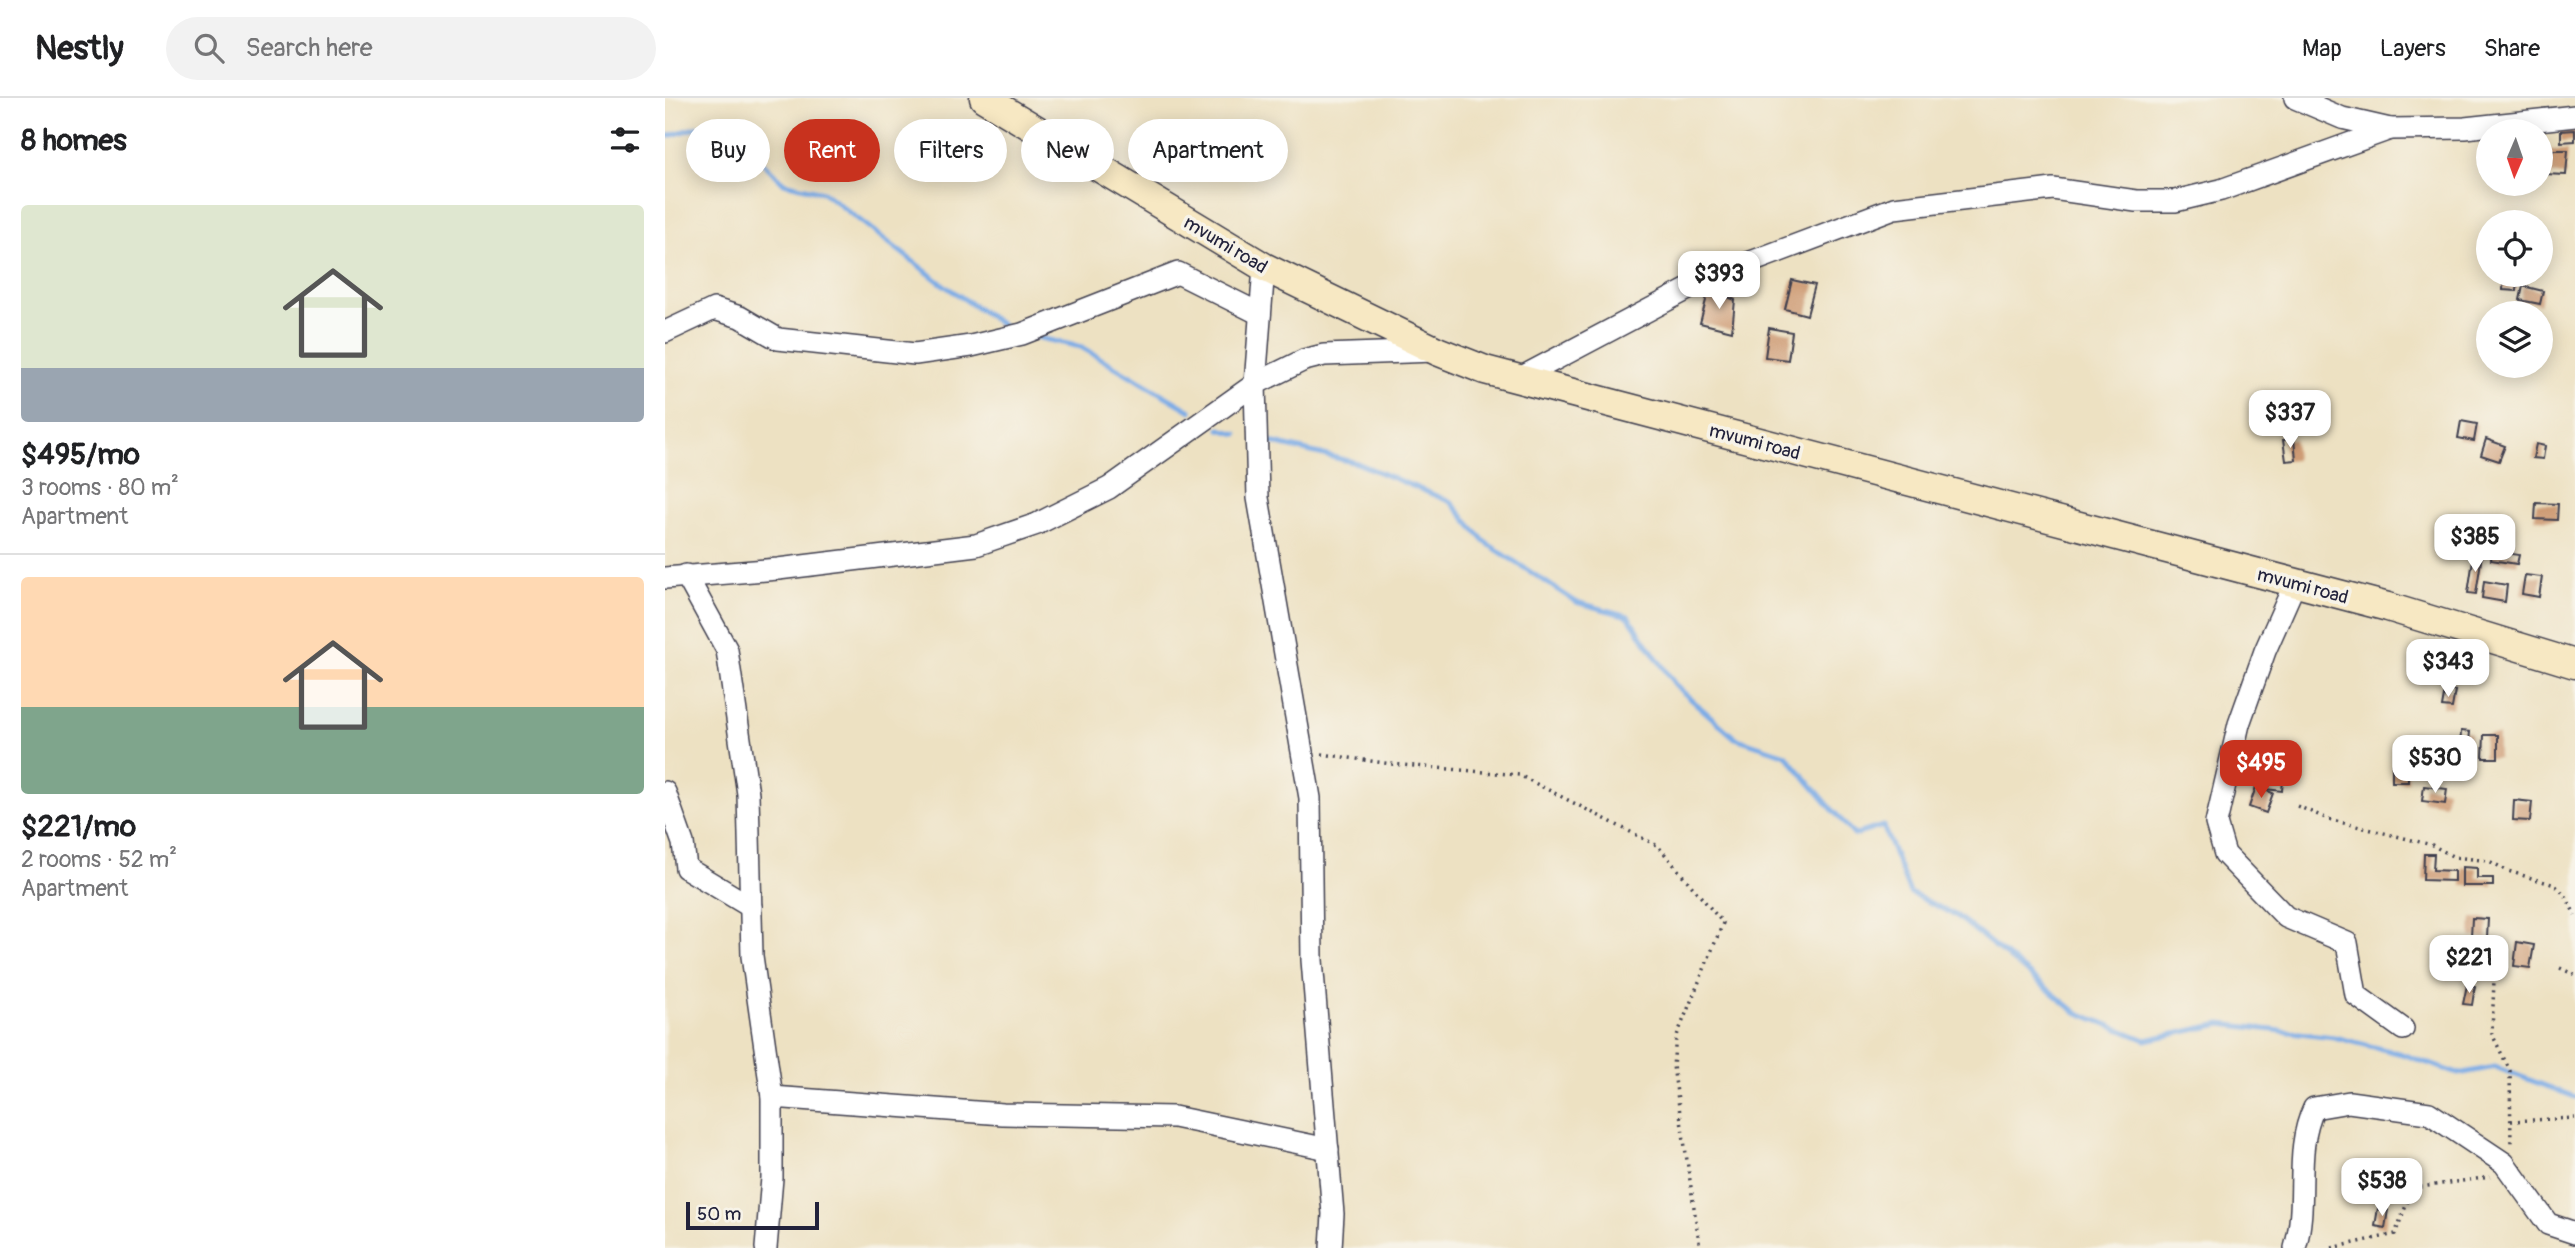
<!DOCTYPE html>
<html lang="en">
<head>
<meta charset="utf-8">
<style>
	:root { --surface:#fff; --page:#f2f2f2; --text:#202124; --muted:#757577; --line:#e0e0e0; --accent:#c8321e }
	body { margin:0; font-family:Pangolin,sans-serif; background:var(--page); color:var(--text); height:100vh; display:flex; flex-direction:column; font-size:26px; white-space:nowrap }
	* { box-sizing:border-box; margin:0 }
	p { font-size:23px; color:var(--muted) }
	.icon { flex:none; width:38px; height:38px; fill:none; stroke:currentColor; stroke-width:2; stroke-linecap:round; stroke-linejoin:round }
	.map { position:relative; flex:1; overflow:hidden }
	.drawer { display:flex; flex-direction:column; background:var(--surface); width:665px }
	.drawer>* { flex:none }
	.guide { position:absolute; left:21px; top:21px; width:665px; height:63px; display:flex; gap:14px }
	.needle { width:46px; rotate:182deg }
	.buttons { position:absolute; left:1811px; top:21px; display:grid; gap:14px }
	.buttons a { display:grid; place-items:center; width:77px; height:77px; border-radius:50%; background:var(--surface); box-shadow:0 4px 18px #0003; font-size:35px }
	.scale { position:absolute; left:21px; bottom:18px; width:133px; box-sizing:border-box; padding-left:7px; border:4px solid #22223b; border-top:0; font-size:19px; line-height:24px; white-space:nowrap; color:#22223b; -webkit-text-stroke:5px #f7f3e8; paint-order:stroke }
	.price { position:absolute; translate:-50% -60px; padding:0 16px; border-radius:14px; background:#fff; color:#222; font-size:23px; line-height:46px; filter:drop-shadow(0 2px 4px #0008) }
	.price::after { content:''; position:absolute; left:50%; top:42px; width:21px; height:16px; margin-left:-10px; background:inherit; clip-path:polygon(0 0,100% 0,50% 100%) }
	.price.current { background:var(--accent); color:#fff }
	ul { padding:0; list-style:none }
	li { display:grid; align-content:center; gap:14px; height:371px; padding:0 21px }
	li+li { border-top:2px solid var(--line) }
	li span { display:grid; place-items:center; height:217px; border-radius:7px; color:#555 }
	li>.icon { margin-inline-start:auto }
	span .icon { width:126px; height:126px; fill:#fffc; stroke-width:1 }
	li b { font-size:30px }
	h2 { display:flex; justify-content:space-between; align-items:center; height:84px; padding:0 21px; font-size:30px }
	.tag { padding:0 24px; border-radius:32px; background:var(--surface); box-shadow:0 4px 18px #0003; font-size:24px; line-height:63px }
	.tag.current { background:var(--accent); color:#fff }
	header { display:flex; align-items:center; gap:42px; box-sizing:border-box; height:98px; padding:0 35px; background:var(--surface); border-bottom:2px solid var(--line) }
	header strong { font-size:33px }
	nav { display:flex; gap:38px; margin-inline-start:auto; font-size:24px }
	.search { width:490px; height:63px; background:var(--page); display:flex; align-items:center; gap:18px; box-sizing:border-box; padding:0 24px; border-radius:38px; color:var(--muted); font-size:26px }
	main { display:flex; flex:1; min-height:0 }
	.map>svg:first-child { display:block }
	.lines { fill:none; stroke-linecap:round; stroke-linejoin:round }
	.stream { stroke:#7bace6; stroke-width:5 }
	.building { fill:#ce9b75 }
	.street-casing { stroke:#403f4f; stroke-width:24 }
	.secondary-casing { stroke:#403f4f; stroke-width:31 }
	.path { stroke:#403f4f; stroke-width:3.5; stroke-dasharray:2 5; stroke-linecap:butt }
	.street { stroke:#fff; stroke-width:21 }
	.secondary { stroke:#f7e8c3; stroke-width:28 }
	.labels { text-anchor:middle; stroke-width:7; stroke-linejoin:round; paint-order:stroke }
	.street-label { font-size:19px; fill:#22223b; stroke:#f7f3e8 }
</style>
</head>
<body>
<header>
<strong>Nestly</strong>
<div class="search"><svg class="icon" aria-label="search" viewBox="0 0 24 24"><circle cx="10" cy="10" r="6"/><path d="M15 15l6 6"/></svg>Search here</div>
<nav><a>Map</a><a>Layers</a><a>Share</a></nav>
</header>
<main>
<section class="drawer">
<h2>8 homes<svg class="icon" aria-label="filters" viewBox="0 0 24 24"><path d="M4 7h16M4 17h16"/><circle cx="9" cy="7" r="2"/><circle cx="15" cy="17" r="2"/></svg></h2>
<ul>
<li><span style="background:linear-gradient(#dfe7d0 75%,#9aa5b1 0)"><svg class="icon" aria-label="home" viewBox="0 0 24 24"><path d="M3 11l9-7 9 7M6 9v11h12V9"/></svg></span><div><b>$495/mo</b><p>3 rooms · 80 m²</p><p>Apartment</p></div></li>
<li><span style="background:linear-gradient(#ffd9b3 60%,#7fa58c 0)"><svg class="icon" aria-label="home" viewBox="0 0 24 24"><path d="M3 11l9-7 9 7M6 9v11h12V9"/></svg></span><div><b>$221/mo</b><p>2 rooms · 52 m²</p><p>Apartment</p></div></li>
</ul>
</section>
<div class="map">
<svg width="1910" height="1150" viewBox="0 0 1910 1150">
	<rect width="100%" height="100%" fill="#f7f3e8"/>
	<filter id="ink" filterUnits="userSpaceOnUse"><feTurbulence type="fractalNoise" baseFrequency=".0143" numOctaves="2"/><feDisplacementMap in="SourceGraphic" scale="14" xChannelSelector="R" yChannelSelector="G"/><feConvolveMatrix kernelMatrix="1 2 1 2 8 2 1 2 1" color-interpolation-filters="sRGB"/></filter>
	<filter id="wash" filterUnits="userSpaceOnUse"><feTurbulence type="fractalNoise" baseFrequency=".00686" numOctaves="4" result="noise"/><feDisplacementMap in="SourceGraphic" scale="28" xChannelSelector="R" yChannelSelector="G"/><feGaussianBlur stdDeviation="1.57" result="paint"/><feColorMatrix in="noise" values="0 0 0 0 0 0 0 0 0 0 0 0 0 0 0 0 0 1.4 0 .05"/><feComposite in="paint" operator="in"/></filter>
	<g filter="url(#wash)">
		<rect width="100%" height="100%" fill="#ede1c2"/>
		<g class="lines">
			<!-- stream -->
			<g class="stream">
				<path d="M0 39 33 29 88 55 119 85 158 94 276 185 344 232"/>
				<path d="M370 239 416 249 526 313"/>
				<path d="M555 331 572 336"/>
				<path d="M601 343 692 365 786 404 820 444 911 504 963 518 1011 588 1070 640 1121 657 1189 737 1218 728 1245 795 1292 818 1411 914 1481 942 1556 926 1669 939 1737 956 1793 976 1830 969 1910 999"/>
			</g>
		</g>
		<g id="blocks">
			<!-- building -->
			<g class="building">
				<path d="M1910 32V43L1896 44V33Z"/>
				<path d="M1880 52H1903L1901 77 1879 76Z"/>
				<path d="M1839 177H1853L1852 193 1838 192Z"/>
				<path d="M1127 182 1150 187 1142 217 1120 211Z"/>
				<path d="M1858 188 1878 193 1875 206 1855 202Z"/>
				<path d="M1044 191 1070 202 1067 233 1035 225Z"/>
				<path d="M1104 230 1127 234 1123 262 1100 259Z"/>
				<path d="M1796 323 1812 326 1809 343 1793 340Z"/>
				<path d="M1629 341 1631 362 1621 363 1618 342Z"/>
				<path d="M1821 341 1840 348 1834 363 1816 357Z"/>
				<path d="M1871 346 1880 348 1878 361 1868 360Z"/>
				<path d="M1871 405 1893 406 1892 422 1870 421Z"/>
				<path d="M1827 453 1854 457 1852 466 1826 462Z"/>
				<path d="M1809 455 1817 456 1811 496 1803 495Z"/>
				<path d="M1860 477 1877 479 1874 499 1857 496Z"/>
				<path d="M1819 483 1842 487 1840 504 1817 500Z"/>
				<path d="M1780 592 1790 593 1787 610 1777 609Z"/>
				<path d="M1796 633 1805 634 1803 652 1795 651Z"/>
				<path d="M1819 637H1833V660H1818Z"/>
				<path d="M1743 665V684H1727V666Z"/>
				<path d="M1602 672H1619L1617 693 1601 691Z"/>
				<path d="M1759 688 1782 691 1780 706 1757 703Z"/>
				<path d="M1591 689 1608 695 1601 715 1584 709Z"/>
				<path d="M1849 702 1867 704 1865 723 1848 722Z"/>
				<path d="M1759 756H1769L1768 772 1789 773V783L1758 782Z"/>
				<path d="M1797 769 1812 770V780H1828V788H1797Z"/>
				<path d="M1807 820 1823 821 1822 840 1806 839Z"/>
				<path d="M1852 844 1869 847 1865 870 1849 868Z"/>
				<path d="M1802 887 1810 888 1807 907 1798 906Z"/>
				<path d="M1713 1110 1723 1112 1720 1130 1710 1128Z"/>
			</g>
		</g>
	</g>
	<g filter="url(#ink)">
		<use href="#blocks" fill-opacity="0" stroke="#403f4f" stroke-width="2"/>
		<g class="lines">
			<defs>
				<g id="street">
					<path d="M1630 0 1677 20 1725 31"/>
					<path d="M599 169 590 286 593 400 645 700 647 862 668 1116 666 1150"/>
					<path d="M0 234 49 211 75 219 113 241 250 256 306 248 357 236 513 175 595 216"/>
					<path d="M853 281 1046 179 1229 110 1388 91 1471 103H1510L1556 92 1725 31 1800 30 1910 18"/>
					<path d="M21 477 62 552 83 696 87 858 107 999V1080L101 1150"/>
					<path d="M0 480 113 471 311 447 372 426 444 390 590 286 639 262 659 257 770 253"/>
					<path d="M1630 485 1600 553 1574 626 1551 725 1560 756 1621 819 1682 845 1691 897 1738 931"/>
					<path d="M0 694 18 745 21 770 86 809"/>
					<path d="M107 999 338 1016 509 1019 663 1051"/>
					<path d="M1630 1150C1644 1102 1628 1054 1649 1010L1684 1004 1764 1015 1839 1065 1883 1126 1910 1135"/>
				</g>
				<path id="secondary" d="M319 0 599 169 772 253 820 272 1723 509 1910 566"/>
			</defs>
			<!-- street casing -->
			<use href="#street" class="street-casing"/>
			<!-- secondary casing -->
			<use href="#secondary" class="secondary-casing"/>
			<!-- path -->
			<g class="path">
				<path d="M657 656 726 666 854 677 993 748 1058 825 1011 940 1008 968 1035 1150"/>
				<path d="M1632 708 1663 721 1767 747 1789 759 1824 763 1843 773 1890 787 1901 798 1910 817"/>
				<path d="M1823 851 1829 881 1827 936 1845 973 1846 1047"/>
				<path d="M1895 870 1910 877"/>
				<path d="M1846 1023 1910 1020"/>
				<path d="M1667 1150 1730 1136 1744 1100 1756 1089 1825 1079"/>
			</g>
			<!-- street -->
			<use href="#street" class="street"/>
			<!-- secondary -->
			<use href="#secondary" class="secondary"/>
		</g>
	</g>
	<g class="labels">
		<!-- street labels -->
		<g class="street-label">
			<text transform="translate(561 146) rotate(31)" y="7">mvumi road</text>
			<text transform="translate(1090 343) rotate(15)" y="7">mvumi road</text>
			<text transform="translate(1638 487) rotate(15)" y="7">mvumi road</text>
		</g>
	</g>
</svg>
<div class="buttons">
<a><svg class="needle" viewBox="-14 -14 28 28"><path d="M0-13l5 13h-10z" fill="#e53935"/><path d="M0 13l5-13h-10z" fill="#757577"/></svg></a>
<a><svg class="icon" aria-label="locate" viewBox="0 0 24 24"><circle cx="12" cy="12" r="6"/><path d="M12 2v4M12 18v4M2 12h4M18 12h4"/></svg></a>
<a><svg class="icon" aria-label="layers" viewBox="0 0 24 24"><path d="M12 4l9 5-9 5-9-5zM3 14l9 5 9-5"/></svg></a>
</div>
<div class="scale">50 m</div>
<b class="price" style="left:1054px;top:213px">$393</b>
<b class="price" style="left:1625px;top:352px">$337</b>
<b class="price" style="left:1810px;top:476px">$385</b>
<b class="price" style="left:1783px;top:601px">$343</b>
<b class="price" style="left:1770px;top:697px">$530</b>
<b class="price current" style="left:1596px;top:702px">$495</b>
<b class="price" style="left:1804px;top:897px">$221</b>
<b class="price" style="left:1717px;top:1120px">$538</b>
<div class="guide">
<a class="tag">Buy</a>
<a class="tag current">Rent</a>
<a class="tag">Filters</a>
<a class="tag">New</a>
<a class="tag">Apartment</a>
</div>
</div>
</main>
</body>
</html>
